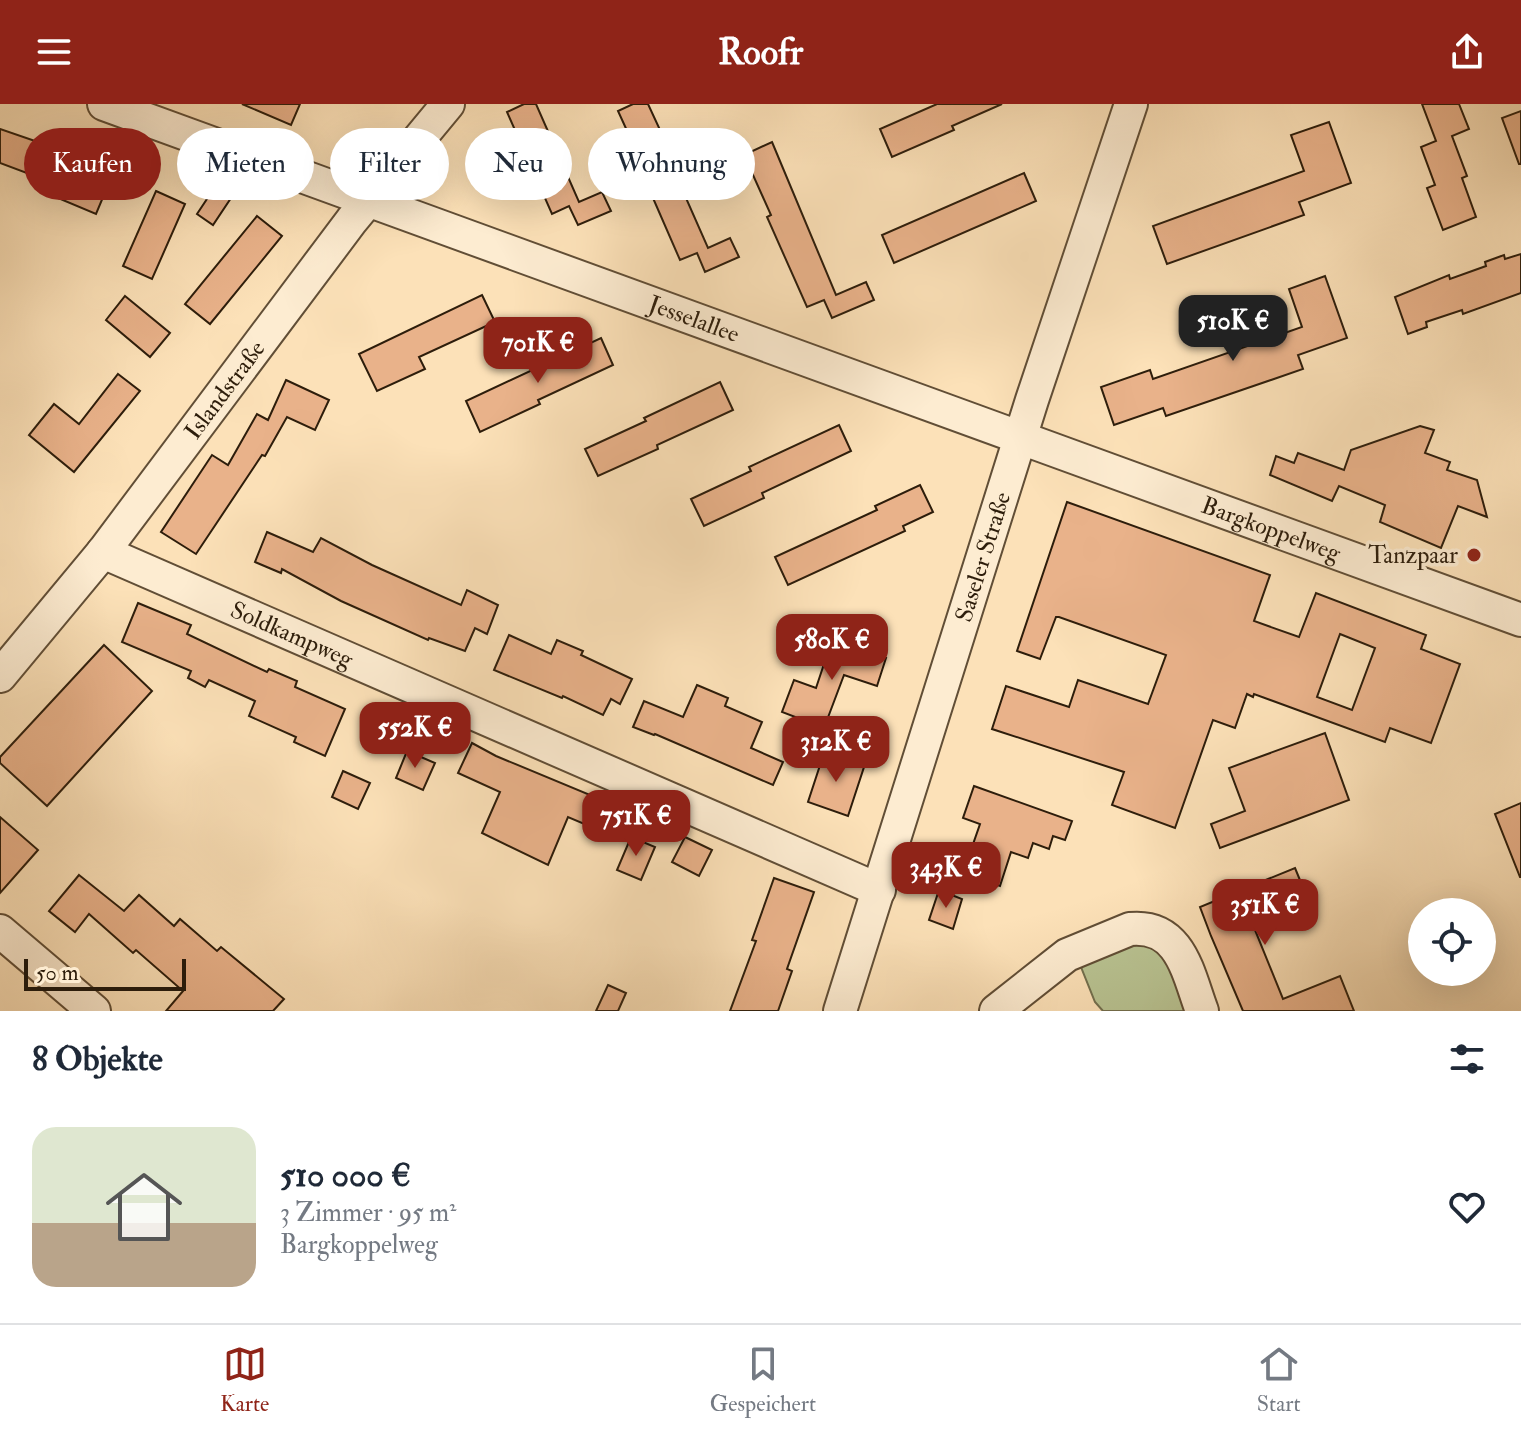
<!DOCTYPE html>
<html lang="de">
<head>
<meta charset="utf-8">
<style>
	:root { --surface:#fff; --page:#f2f2f3; --text:#1f2937; --muted:#747a83; --line:#e0e1e3; --accent:#8f2418 }
	body { margin:0; font-family:"IM FELL Double Pica",serif; background:var(--page); color:var(--text); height:100vh; display:flex; flex-direction:column; font-size:30px; white-space:nowrap }
	* { box-sizing:border-box; margin:0 }
	p { font-size:26px; color:var(--muted) }
	.icon { flex:none; width:44px; height:44px; fill:none; stroke:currentColor; stroke-width:2; stroke-linecap:round; stroke-linejoin:round }
	.map { position:relative; height:907px; overflow:hidden }
	.details { display:flex; flex-direction:column; background:var(--surface); flex:1 }
	.details>* { flex:none }
	.guide { position:absolute; left:24px; top:24px; width:800px; height:72px; display:flex; gap:16px }
	.controls { position:absolute; left:1408px; top:794px; display:grid; gap:16px }
	.controls a { display:grid; place-items:center; width:88px; height:88px; border-radius:50%; background:var(--surface); box-shadow:0 8px 32px #0002; font-size:40px }
	.scale { position:absolute; left:24px; bottom:20px; width:162px; box-sizing:border-box; padding-left:8px; border:4px solid #2d1d0b; border-top:0; font-size:22px; line-height:28px; white-space:nowrap; color:#2d1d0b; -webkit-text-stroke:6px #fdecd1; paint-order:stroke }
	.price { position:absolute; translate:-50% -68px; padding:0 18px; border-radius:16px; background:var(--accent); color:#fff; font-size:26px; line-height:52px; filter:drop-shadow(0 2px 4px #0008) }
	.price::after { content:''; position:absolute; left:50%; top:48px; width:24px; height:18px; margin-left:-12px; background:inherit; clip-path:polygon(0 0,100% 0,50% 100%) }
	.price.current { background:#222; color:#fff }
	ul { padding:0; list-style:none }
	li { display:flex; align-items:center; gap:24px; height:200px; padding:0 32px }
	li span { display:grid; place-items:center; flex:none; width:224px; height:160px; border-radius:24px; color:#555 }
	li>.icon { margin-inline-start:auto }
	span .icon { width:96px; height:96px; fill:#fffc; stroke-width:1 }
	li b { font-size:34px }
	h2 { display:flex; justify-content:space-between; align-items:center; height:96px; padding:0 32px; font-size:34px }
	.pill { padding:0 28px; border-radius:36px; background:var(--surface); box-shadow:0 8px 32px #0002; font-size:28px; line-height:72px }
	.pill.current { background:var(--accent); color:#fff }
	header { display:flex; justify-content:space-between; align-items:center; height:104px; padding:0 32px; background:var(--accent); color:#fff; font-size:36px; font-weight:700 }
	.tab-bar { display:flex; justify-content:space-around; align-items:center; height:112px; border-top:2px solid var(--line); background:var(--surface); font-size:22px; color:var(--muted) }
	.tab-bar a { display:grid; justify-items:center; gap:4px }
	.tab-bar .current { color:var(--accent) }
	.map>svg:first-child { display:block }
	.green { fill:#b9c493; stroke:#73704f; stroke-width:2 }
	.building { fill:#e9b28a; stroke:#2d1d0b; stroke-width:2; fill-rule:evenodd }
	.lines { fill:none; stroke-linecap:round; stroke-linejoin:round }
	.minor-casing { stroke:#614e36; stroke-width:36 }
	.minor { stroke:#fdecd1; stroke-width:32 }
	.poi-dot { fill:#8f2418; stroke:#fdecd1; stroke-width:3 }
	.labels { text-anchor:middle; stroke-width:7; stroke-linejoin:round; paint-order:stroke }
	.street-label { font-size:24px; fill:#2d1d0b; stroke:#fdecd1 }
	.poi-label { font-size:24px; fill:#2d1d0b; stroke:#fdecd1; text-anchor:end }
</style>
</head>
<body>
<header><svg class="icon" aria-label="menu" viewBox="0 0 24 24"><path d="M4 6h16M4 12h16M4 18h16"/></svg>Roofr<svg class="icon" aria-label="share" viewBox="0 0 24 24"><path d="M12 15V3M7 8l5-5 5 5M5 13v7h14v-7"/></svg></header>
<div class="map">
<svg width="1521" height="907" viewBox="0 0 1521 907">
	<rect width="100%" height="100%" fill="#fce1b8"/>
	<filter id="stains"><feTurbulence type="fractalNoise" baseFrequency=".0025" numOctaves="4"/><feColorMatrix values="0 0 0 0 .2 0 0 0 0 .09 0 0 0 0 .02 0 0 0 .5 -.17"/></filter>
	<radialGradient id="worn" r=".72"><stop offset=".6" stop-color="#630" stop-opacity="0"/><stop offset="1" stop-color="#630" stop-opacity=".3"/></radialGradient>
	<!-- green -->
	<path class="green" d="M1126 835 1159 838 1196 907H1103L1095 898 1077 853Z"/>
	<!-- building -->
	<g class="building">
		<path d="M242 0H300L291 21Z"/>
		<path d="M524 0H536L579 98 602 88 611 107 578 121 569 102 552 110 507 8Z"/>
		<path d="M633 0H648L667 41 663 42 708 144 730 134 739 153 705 168 697 149 680 156 636 55 639 53 618 7Z"/>
		<path d="M937 0H1002L952 22 954 26 892 53 880 25Z"/>
		<path d="M1422 0H1459L1469 25 1452 32 1467 72 1462 74 1476 113 1443 126 1427 84 1435 81 1421 43 1436 37Z"/>
		<path d="M1521 7V60H1519L1502 14Z"/>
		<path d="M1329 18 1351 79 1299 98 1304 111 1167 160 1153 122 1304 67 1291 31Z"/>
		<path d="M0 25 64 47 114 67 96 110 46 89 51 78 0 59Z"/>
		<path d="M772 38 836 191 866 178 874 196 832 214 824 196 807 203 767 113 771 111 744 51Z"/>
		<path d="M1024 69 1036 97 894 159 882 131Z"/>
		<path d="M219 77 235 88 213 121 197 110Z"/>
		<path d="M156 87 185 100 152 175 123 162Z"/>
		<path d="M257 112 282 132 210 220 185 200Z"/>
		<path d="M1521 150V189L1463 210 1462 206 1426 218 1427 223 1408 230 1395 193 1449 171 1450 175 1486 162 1485 158 1504 151 1505 155Z"/>
		<path d="M1325 172 1347 234 1298 251 1303 265 1166 312 1163 304 1114 321 1101 283 1150 266 1153 275 1302 223 1289 185Z"/>
		<path d="M482 191 495 218 419 253 425 265 377 287 359 250Z"/>
		<path d="M125 192 170 229 150 253 106 216Z"/>
		<path d="M601 234 613 261 538 296 540 300 480 328 466 297Z"/>
		<path d="M118 270 140 287 74 368 29 331 54 300 79 320Z"/>
		<path d="M286 276 329 296 315 326 287 313 265 352 262 351 196 450 161 428 212 351 228 361 257 310 268 316Z"/>
		<path d="M720 278 733 306 657 341 658 345 598 372 585 345 646 317 644 314Z"/>
		<path d="M839 321 851 347 762 389 764 394 704 422 691 395 751 367 749 363Z"/>
		<path d="M1420 322 1434 326 1425 349 1450 358 1447 366 1477 376 1487 413 1458 402 1441 444 1380 418 1385 401 1339 382 1332 397 1270 371 1276 352 1294 359 1298 349 1344 366 1351 346Z"/>
		<path d="M920 381 933 408 903 422 905 427 788 481 775 453 877 406 875 402Z"/>
		<path d="M1067 398 1270 471 1254 517 1299 533 1316 489 1426 531 1421 545 1460 560 1431 639 1390 624 1385 638 1254 590 1253 593 1247 590 1235 624 1213 616 1175 724 1112 701 1124 668 992 625 1006 582 1069 603 1078 576 1148 600 1166 551 1059 513H1056L1040 555 1017 547ZM1340 530 1375 544 1352 606 1317 593Z"/>
		<path d="M267 428 313 448 321 434 372 461 461 501 467 486 498 501 487 530 475 524 465 547 429 534 428 536 341 497 282 465 281 469 255 458Z"/>
		<path d="M138 499 191 521 187 530 267 568 269 565 297 577 295 583 345 605 325 652 294 638 296 633 249 612 255 597 209 576 205 583 188 574 191 567 122 538Z"/>
		<path d="M509 531 551 550 557 536 583 547 581 551 632 575 620 600 611 595 603 611 563 592 562 594 494 566Z"/>
		<path d="M832 536 886 554 877 582 844 571 824 624 782 608 794 576 816 584Z"/>
		<path d="M104 541 152 587 47 702 0 659V653Z"/>
		<path d="M697 581 728 594 725 602 762 618 751 644 783 658 773 681 655 630 654 631 633 623 644 597 683 613Z"/>
		<path d="M1325 629 1349 696 1220 744 1211 720 1245 707 1229 664Z"/>
		<path d="M472 639 496 652 619 703 608 730 568 713 548 761 482 729 500 688 458 669Z"/>
		<path d="M407 647 435 659 423 686 396 674Z"/>
		<path d="M824 649 864 663 848 712 808 698Z"/>
		<path d="M343 667 370 679 358 705 332 693Z"/>
		<path d="M974 682 1072 717 1065 736 1053 732 1049 745 1033 739 1028 754 1011 748 1000 782 963 769 980 720 963 714Z"/>
		<path d="M1521 699V773H1520L1495 710Z"/>
		<path d="M0 713 38 746 0 789Z"/>
		<path d="M631 733 655 743 641 776 617 766Z"/>
		<path d="M685 733 712 746 699 772 672 758Z"/>
		<path d="M1295 764 1311 803 1255 826 1283 895 1340 872 1354 907H1243L1211 832 1200 803Z"/>
		<path d="M79 771 124 807 139 791 174 822 180 815 217 847 221 843 284 895 273 907H166L183 887 136 846 133 849 89 810 75 828 49 807Z"/>
		<path d="M774 774 814 788 787 865 792 867 778 907H730L756 837 752 836Z"/>
		<path d="M939 786 962 795 953 825 929 816Z"/>
		<path d="M608 881 626 889 618 907H596Z"/>
	</g>
	<g class="lines">
		<defs>
			<g id="minor">
				<path id="s1" d="M104 0 1521 516"/>
				<path id="s2" d="M103 448 879 786"/>
				<path id="s3" d="M0 572 103 448 352 116 448 0"/>
				<path d="M0 827 94 907"/>
				<path id="s4" d="M840 907 1032 296 1131 0"/>
				<path d="M996 907 1067 851 1130 825C1181 820 1188 870 1202 907"/>
			</g>
		</defs>
		<!-- minor casing -->
		<use href="#minor" class="minor-casing"/>
		<!-- minor -->
		<use href="#minor" class="minor"/>
	</g>
	<!-- markers -->
	<circle class="poi-dot" cx="1474" cy="451" r="8"/>
	<g class="labels">
		<!-- street labels -->
		<g class="street-label">
			<text dy="8" stroke="none"><textPath href="#s1" startOffset="628">Jesselallee</textPath></text>
			<text dy="8" stroke="none"><textPath href="#s3" startOffset="364">Islandstraße</textPath></text>
			<text dy="8" stroke="none"><textPath href="#s1" startOffset="1242">Bargkoppelweg</textPath></text>
			<text dy="8" stroke="none"><textPath href="#s4" startOffset="476">Saseler Straße</textPath></text>
			<text dy="8" stroke="none"><textPath href="#s2" startOffset="206">Soldkampweg</textPath></text>
		</g>
		<!-- poi labels -->
		<g class="poi-label">
			<text x="1458" y="459">Tanzpaar</text>
		</g>
	</g>
	<rect width="100%" height="100%" filter="url(#stains)"/>
	<rect width="100%" height="100%" fill="url(#worn)"/>
</svg>
<div class="controls">
<a><svg class="icon" aria-label="locate" viewBox="0 0 24 24"><circle cx="12" cy="12" r="6"/><path d="M12 2v4M12 18v4M2 12h4M18 12h4"/></svg></a>
</div>
<div class="scale">50 m</div>
<b class="price current" style="left:1233px;top:259px">510K €</b>
<b class="price" style="left:538px;top:281px">701K €</b>
<b class="price" style="left:832px;top:578px">580K €</b>
<b class="price" style="left:415px;top:666px">552K €</b>
<b class="price" style="left:836px;top:680px">312K €</b>
<b class="price" style="left:636px;top:754px">751K €</b>
<b class="price" style="left:946px;top:806px">343K €</b>
<b class="price" style="left:1265px;top:843px">351K €</b>
<div class="guide">
<a class="pill current">Kaufen</a>
<a class="pill">Mieten</a>
<a class="pill">Filter</a>
<a class="pill">Neu</a>
<a class="pill">Wohnung</a>
</div>
</div>
<section class="details">
<h2>8 Objekte<svg class="icon" aria-label="filters" viewBox="0 0 24 24"><path d="M4 7h16M4 17h16"/><circle cx="9" cy="7" r="2"/><circle cx="15" cy="17" r="2"/></svg></h2>
<ul>
<li><span style="background:linear-gradient(#dfe7d0 60%,#b9a48a 0)"><svg class="icon" aria-label="home" viewBox="0 0 24 24"><path d="M3 11l9-7 9 7M6 9v11h12V9"/></svg></span><div><b>510 000 €</b><p>3 Zimmer · 95 m²</p><p>Bargkoppelweg</p></div><svg class="icon" aria-label="heart" viewBox="0 0 24 24"><path d="M12 20l-8-8c-3-5 5-10 8-4 3-6 11-1 8 4z"/></svg></li>
</ul>
</section>
<nav class="tab-bar">
<a class="current"><svg class="icon" aria-label="map" viewBox="0 0 24 24"><path d="M3 6l6-2 6 2 6-2v14l-6 2-6-2-6 2zM9 4v14M15 6v14"/></svg>Karte</a>
<a><svg class="icon" aria-label="saved" viewBox="0 0 24 24"><path d="M7 4h10v16l-5-4-5 4z"/></svg>Gespeichert</a>
<a><svg class="icon" aria-label="home" viewBox="0 0 24 24"><path d="M3 11l9-7 9 7M6 9v11h12V9"/></svg>Start</a>
</nav>
</body>
</html>
